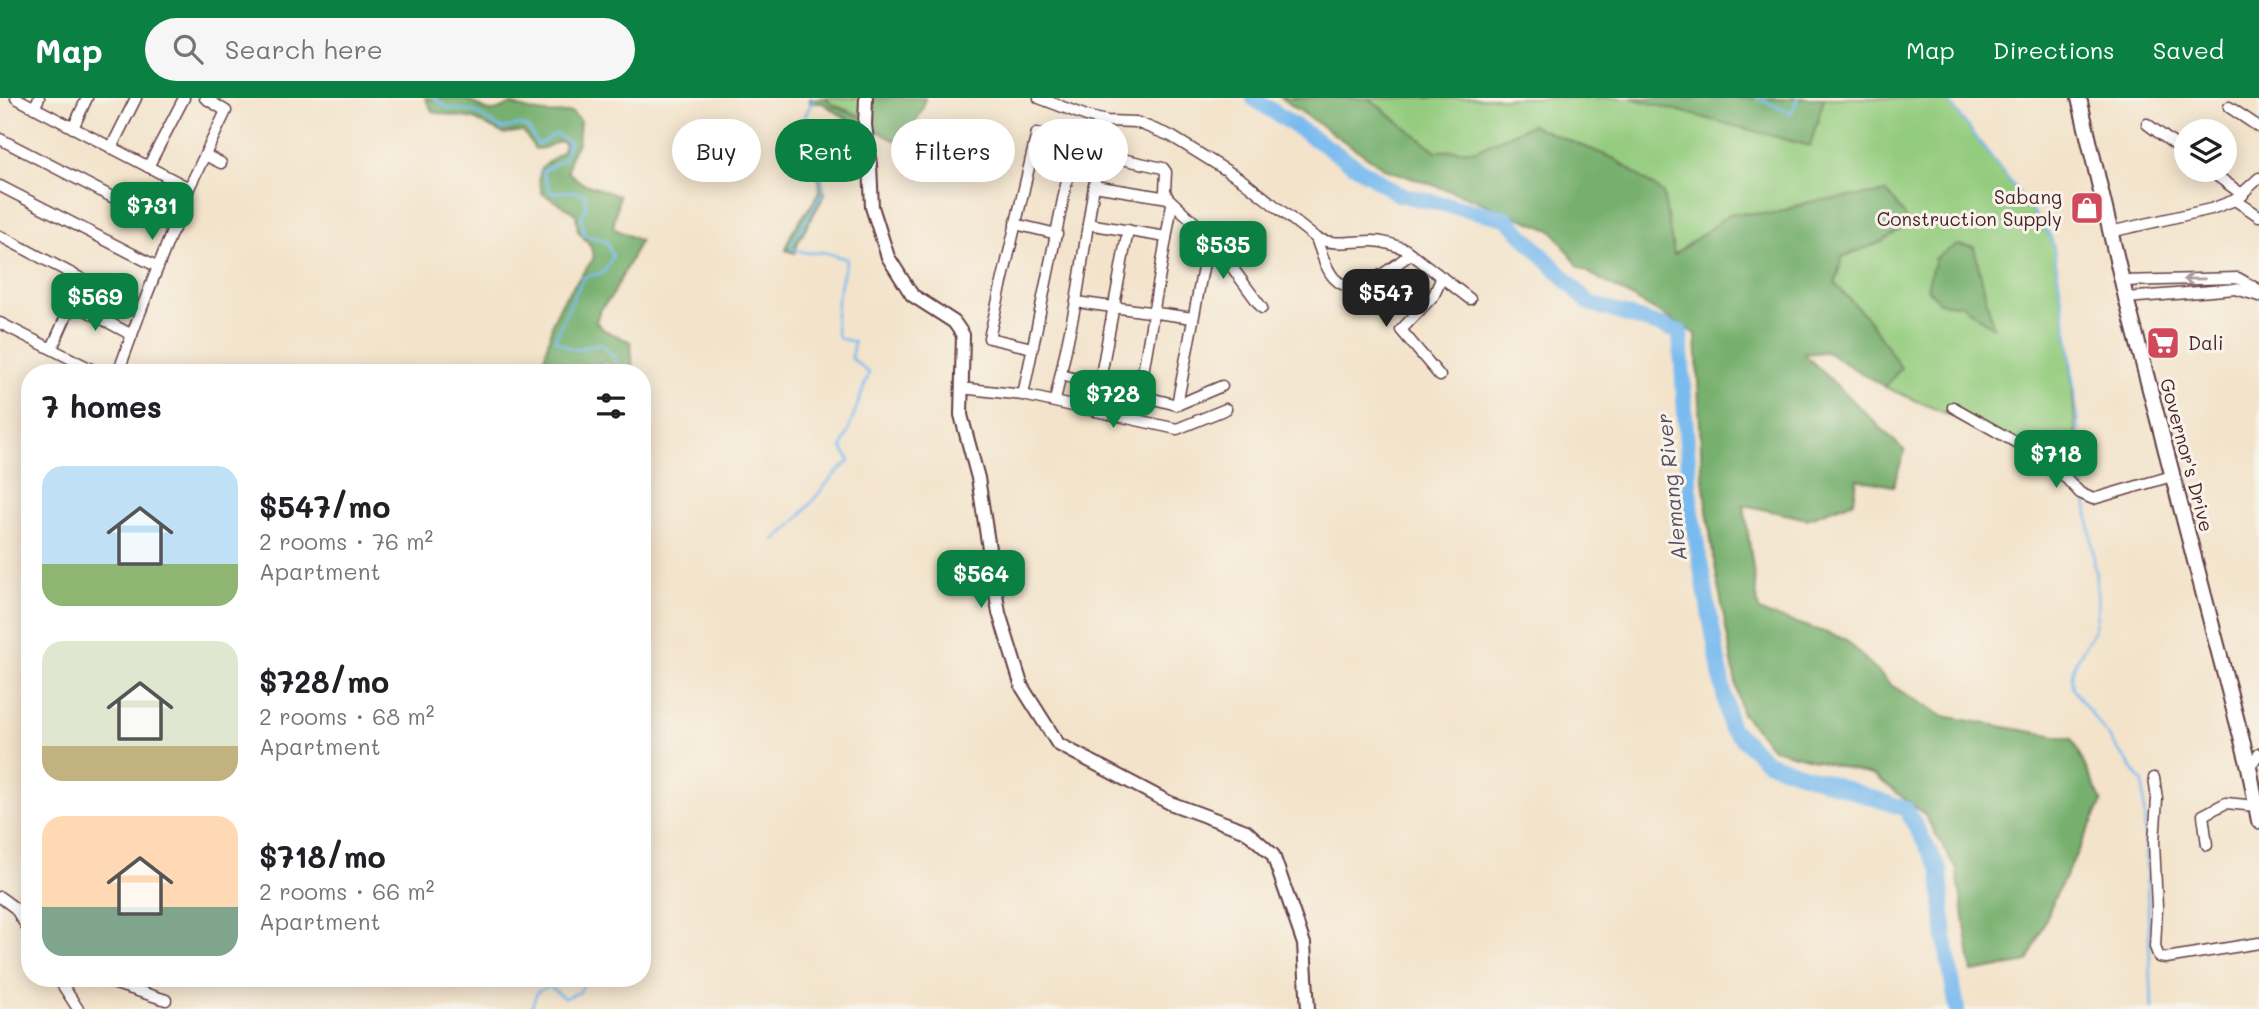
<!DOCTYPE html>
<html lang="en">
<head>
<meta charset="utf-8">
<style>
	:root { --surface:#fff; --page:#f6f6f6; --text:#202124; --muted:#757577; --accent:#0b8043 }
	body { margin:0; font-family:Mali,sans-serif; background:var(--page); color:var(--text); height:100vh; display:flex; flex-direction:column; font-size:26px; white-space:nowrap }
	* { box-sizing:border-box; margin:0 }
	p { font-size:23px; color:var(--muted) }
	.icon { flex:none; width:38px; height:38px; fill:none; stroke:currentColor; stroke-width:2; stroke-linecap:round; stroke-linejoin:round }
	.map { position:relative; flex:1; overflow:hidden }
	.side { position:absolute; left:21px; top:266px; width:630px; height:623px; display:flex; flex-direction:column; background:var(--surface); border-radius:28px; box-shadow:0 4px 18px #0003 }
	.side>* { flex:none }
	.guide { position:absolute; left:672px; top:21px; width:665px; height:63px; display:flex; gap:14px }
	.fabs { position:absolute; left:2174px; top:21px; display:grid; gap:14px }
	.fabs a { display:grid; place-items:center; width:63px; height:63px; border-radius:50%; background:var(--surface); box-shadow:0 4px 18px #0003; font-size:35px }
	.price { position:absolute; translate:-50% -60px; padding:0 16px; border-radius:14px; background:var(--accent); color:#fff; font-size:23px; line-height:46px; filter:drop-shadow(0 2px 4px #0008) }
	.price::after { content:''; position:absolute; left:50%; top:42px; width:21px; height:16px; margin-left:-10px; background:inherit; clip-path:polygon(0 0,100% 0,50% 100%) }
	.price.on { background:#222; color:#fff }
	ul { padding:0; list-style:none }
	li { display:flex; align-items:center; gap:21px; height:175px; padding:0 21px }
	li span { display:grid; place-items:center; flex:none; width:196px; height:140px; border-radius:21px; color:#555 }
	li>.icon { margin-inline-start:auto }
	span .icon { width:84px; height:84px; fill:#fffc; stroke-width:1 }
	li b { font-size:30px }
	h2 { display:flex; justify-content:space-between; align-items:center; height:84px; padding:0 21px; font-size:30px }
	.tag { padding:0 24px; border-radius:32px; background:var(--surface); box-shadow:0 4px 18px #0003; font-size:24px; line-height:63px }
	.tag.on { background:var(--accent); color:#fff }
	header { display:flex; align-items:center; gap:42px; box-sizing:border-box; height:98px; padding:0 35px; background:var(--accent); color:#fff }
	header strong { font-size:33px }
	nav { display:flex; gap:38px; margin-inline-start:auto; font-size:24px }
	.search { width:490px; height:63px; background:var(--page); display:flex; align-items:center; gap:18px; box-sizing:border-box; padding:0 24px; border-radius:38px; color:var(--muted); font-size:26px }
	.map>svg:first-child { display:block }
	.green { fill:#94cc7f; stroke:#6f7655; stroke-width:2 }
	.forest { fill:#77b06e; stroke:#60684c; stroke-width:2 }
	.lines { fill:none; stroke-linecap:round; stroke-linejoin:round }
	.stream { stroke:#7abbef; stroke-width:2.5 }
	.river { stroke:#7abbef; stroke-width:16 }
	.street-casing { stroke:#633c43; stroke-width:13 }
	.secondary-casing { stroke:#633c43; stroke-width:16 }
	.primary-casing { stroke:#633c43; stroke-width:18 }
	.street { stroke:#fff; stroke-width:10 }
	.secondary { stroke:#fff; stroke-width:12 }
	.primary { stroke:#fff; stroke-width:14 }
	.oneway { stroke:#ae9aa0 }
	.labels { text-anchor:middle; stroke-width:6; stroke-linejoin:round; paint-order:stroke }
	.poi-label { font-size:19px; fill:#4a1f2b; stroke:#f7f3e8; text-anchor:end }
	.street-label { font-size:19px; fill:#4a1f2b; stroke:#f7f3e8 }
	.water-label { font-size:21px; font-style:italic; fill:#584e66; stroke:#f7f3e8 }
</style>
</head>
<body>
<header>
<strong>Map</strong>
<div class="search"><svg class="icon" aria-label="search" viewBox="0 0 24 24"><circle cx="10" cy="10" r="6"/><path d="M15 15l6 6"/></svg>Search here</div>
<nav><a>Map</a><a>Directions</a><a>Saved</a></nav>
</header>
<div class="map">
<svg width="2259" height="911" viewBox="0 0 2259 911">
	<rect width="100%" height="100%" fill="#f7f3e8"/>
	<filter id="ink" filterUnits="userSpaceOnUse"><feTurbulence type="fractalNoise" baseFrequency=".0143" numOctaves="2"/><feDisplacementMap in="SourceGraphic" scale="14" xChannelSelector="R" yChannelSelector="G"/><feConvolveMatrix kernelMatrix="1 2 1 2 8 2 1 2 1" color-interpolation-filters="sRGB"/></filter>
	<filter id="wash" filterUnits="userSpaceOnUse"><feTurbulence type="fractalNoise" baseFrequency=".00686" numOctaves="4" result="noise"/><feDisplacementMap in="SourceGraphic" scale="28" xChannelSelector="R" yChannelSelector="G"/><feGaussianBlur stdDeviation="1.57" result="paint"/><feColorMatrix in="noise" values="0 0 0 0 0 0 0 0 0 0 0 0 0 0 0 0 0 1.4 0 .05"/><feComposite in="paint" operator="in"/></filter>
	<g filter="url(#wash)">
		<rect width="100%" height="100%" fill="#f3e3ca"/>
		<!-- green -->
		<g class="green">
			<path d="M826 0H862L861 18 827 4Z"/>
			<path d="M1368 0H1631L1810 48 1824 0H1946L2032 112 2049 136 2053 146 2070 253 2080 395 2051 364 2023 349 1885 289 1900 270 1869 222 1835 186 1842 159 1881 144 1809 104 1773 116 1731 115 1674 158 1531 27 1476 52 1436 53Z"/>
		</g>
		<!-- forest -->
		<g class="forest">
			<path d="M425 0C437 0 454 0 465 1 486 10 486 20 511 6 532 14 549 18 571 14L580 22 578 45 570 60 568 74 582 85 619 98 613 130 640 143 612 198 600 211 596 224 604 232 631 244 633 274 619 275 612 267 605 264 577 275H541L553 223 564 201 594 160 590 147 578 133 576 116 542 95 539 81 541 70 563 53 565 45 559 43 544 50 535 51 523 33 504 36 474 21 433 14Z"/>
			<path d="M810 0H826C833 11 849 14 861 18V30L822 5H810Z"/>
			<path d="M869 0H925L923 10 906 43 894 42 868 28Z"/>
			<path d="M1281 0H1368L1436 53 1476 52 1531 27 1613 60 1663 95 1674 157 1731 115 1773 116 1809 104 1887 94 1910 125 1881 144 1842 159 1835 186 1869 222 1901 270 1885 289 1826 254 1804 256 1905 353 1893 388 1857 381 1854 403 1807 421 1744 407 1759 513 1845 541 1891 587 1943 618 2072 641 2102 704 2054 801 2028 864 1972 874 1957 772 1924 716 1875 678 1773 651 1741 614 1713 457 1702 373 1696 236 1579 169 1553 133 1460 96 1385 71Z"/>
			<path d="M1631 0H1824L1810 48Z"/>
			<path d="M787 46 820 70 825 96 798 144 795 155 786 152C793 110 857 89 788 56Z"/>
			<path d="M1957 147 1974 149 1993 229 1962 207 1939 204 1927 190 1935 160Z"/>
		</g>
		<g class="lines">
			<!-- stream -->
			<g class="stream">
				<path d="M435 0 446 9 475 14 502 31C526 24 526 25 538 47L555 36 569 44 564 61 542 74 552 95 571 93 585 96 586 110 581 119 584 137 606 143 613 158 604 174 583 180 567 213 555 242 574 252 600 245 613 258 623 275"/>
				<path d="M1757 0 1791 15 1798 0"/>
				<path d="M1946 0 2032 112 2049 136 2053 146 2070 253 2085 393"/>
				<path d="M642 381 645 388 642 395"/>
				<path d="M2086 401C2089 429 2104 510 2094 531 2085 553 2067 566 2073 591L2143 685 2152 911"/>
				<path d="M774 442C804 422 820 386 850 363L842 350 869 275 851 260 854 244 839 240C830 224 842 179 847 161L823 154 808 155 792 151 791 147 824 92 819 71 793 53 790 38 804 20 814 0"/>
				<path d="M531 911 537 894 549 888 564 900 580 894 586 880"/>
			</g>
			<!-- river -->
			<path class="river" d="M1253 0 1398 96 1506 120 1589 205 1680 234 1691 413 1730 629 1767 664 1906 711 1940 772 1945 842 1957 911"/>
		</g>
	</g>
	<g filter="url(#ink)">
		<g class="lines">
			<defs>
				<g id="street">
					<path d="M16 0 189 90"/>
					<path d="M1039 0 1089 19 1107 23 1136 24 1171 38 1242 82 1316 140C1335 148 1353 143 1372 143 1384 143 1394 147 1405 151L1470 201"/>
					<path d="M2229 9 2259 29"/>
					<path d="M34 10 39 0"/>
					<path d="M2147 26 2186 55"/>
					<path d="M73 30 87 0"/>
					<path d="M0 41 174 131"/>
					<path d="M111 50 136 0"/>
					<path d="M205 57 221 65"/>
					<path d="M148 69 184 0"/>
					<path d="M2209 72 2243 97"/>
					<path d="M0 88 158 169"/>
					<path d="M1094 88 1168 100"/>
					<path d="M2235 102 2259 118"/>
					<path d="M1015 126 1057 136"/>
					<path d="M1088 126 1166 139"/>
					<path d="M2110 134 2211 111 2235 102 2259 80"/>
					<path d="M0 138 141 212 189 90 226 13 205 0"/>
					<path d="M1209 138 1262 210"/>
					<path d="M1316 140C1321 153 1325 170 1334 180 1356 204 1392 168 1411 156"/>
					<path d="M2122 183 2238 180 2259 192"/>
					<path d="M2126 200 2236 191 2259 198"/>
					<path d="M1076 204 1193 220"/>
					<path d="M0 225 99 275"/>
					<path d="M52 250 72 205 132 237"/>
					<path d="M118 275 141 212"/>
					<path d="M1061 277 1177 307 1222 288"/>
					<path d="M1440 278 1401 232 1434 197 1442 179"/>
					<path d="M1099 288 1128 132"/>
					<path d="M961 290 1023 297 1177 331 1226 311"/>
					<path d="M1023 297 1075 43 1037 35 989 240 1032 250"/>
					<path d="M1139 298 1172 106"/>
					<path d="M1055 303 1076 204 1099 56 1163 70 1166 74 1165 93 1168 100 1209 138 1177 307"/>
					<path d="M1953 309 2051 364 2080 395 2093 401 2172 378"/>
					<path d="M2249 669 2259 656"/>
					<path d="M2154 680 2157 701 2154 744 2157 810 2155 849 2159 859 2166 860 2259 845"/>
					<path d="M2207 747 2203 717 2226 705 2256 708"/>
					<path d="M0 799 15 810 30 834"/>
					<path d="M58 880 78 911"/>
					<path d="M97 880 166 902"/>
				</g>
				<path id="secondary" d="M866 0 865 27 870 67 872 109 888 159 912 197 954 224 963 237 961 317 978 380 999 515 1022 589 1058 646 1170 705 1246 733 1273 757 1304 846 1308 911"/>
				<path id="primary" d="M2079 0 2126 200 2249 669 2259 723"/>
			</defs>
			<!-- street casing -->
			<use href="#street" class="street-casing"/>
			<!-- secondary casing -->
			<use href="#secondary" class="secondary-casing"/>
			<!-- primary casing -->
			<use href="#primary" class="primary-casing"/>
			<!-- street -->
			<use href="#street" class="street"/>
			<!-- secondary -->
			<use href="#secondary" class="secondary"/>
			<!-- primary -->
			<use href="#primary" class="primary"/>
		</g>
		<!-- one-way arrows -->
		<defs><path id="oneway-shaft" d="M-6 0H5M1.5-3L5.5 0L1.5 3" fill="none" stroke-width="1.6" stroke-linecap="round" stroke-linejoin="round" transform="scale(1.75)"/></defs>
		<use class="oneway" href="#oneway-shaft" transform="translate(2194 181) rotate(179)"/>
	</g>
	<!-- icons -->
	<defs>
		<symbol id="shop-square" viewBox="-11 -11 22 22"><rect x="-9" y="-9" width="18" height="18" rx="4" fill="#d1495b" stroke="#f7f3e8"/><path d="M-5-2.5h2.3a2.7 3.5 0 0 1 5.4 0H5L5.5 6h-11ZM-1.5-2.5h3a1.5 2.3 0 0 0-3 0Z" fill="#fff"/></symbol>
		<symbol id="supermarket-square" viewBox="-11 -11 22 22"><rect x="-9" y="-9" width="18" height="18" rx="4" fill="#d1495b" stroke="#f7f3e8"/><path d="M-6-5.5h2.5l.6 2H6L4.5 2H-2.5L-4.4-4H-6ZM-1.5 3.2a1.3 1.3 0 1 0 .1 0ZM3 3.2a1.3 1.3 0 1 0 .1 0Z" fill="#fff"/></symbol>
	</defs>
	<g fill-rule="evenodd">
		<use href="#shop-square" x="2068" y="91" width="38" height="38"/>
		<use href="#supermarket-square" x="2144" y="226" width="38" height="38"/>
	</g>
	<g class="labels">
		<!-- poi labels -->
		<g class="poi-label">
			<text x="2062" y="106">Sabang<tspan x="2062" dy="22">Construction Supply</tspan></text>
			<text x="2188" y="252" text-anchor="start">Dali</text>
		</g>
		<!-- street labels -->
		<g class="street-label">
			<text transform="translate(2187 357) rotate(75)" y="7">Governor's Drive</text>
		</g>
		<!-- water labels -->
		<g class="water-label">
			<text transform="translate(1672 389) rotate(-96)" y="7">Alemang River</text>
		</g>
	</g>
</svg>
<div class="fabs">
<a><svg class="icon" aria-label="layers" viewBox="0 0 24 24"><path d="M12 4l9 5-9 5-9-5zM3 14l9 5 9-5"/></svg></a>
</div>
<b class="price" style="left:152px;top:144px">$731</b>
<b class="price" style="left:1223px;top:183px">$535</b>
<b class="price on" style="left:1386px;top:231px">$547</b>
<b class="price" style="left:95px;top:235px">$569</b>
<b class="price" style="left:1113px;top:332px">$728</b>
<b class="price" style="left:2056px;top:392px">$718</b>
<b class="price" style="left:981px;top:512px">$564</b>
<div class="guide">
<a class="tag">Buy</a>
<a class="tag on">Rent</a>
<a class="tag">Filters</a>
<a class="tag">New</a>
</div>
<section class="side">
<h2>7 homes<svg class="icon" aria-label="filters" viewBox="0 0 24 24"><path d="M4 7h16M4 17h16"/><circle cx="9" cy="7" r="2"/><circle cx="15" cy="17" r="2"/></svg></h2>
<ul>
<li><span style="background:linear-gradient(#bfe0f5 70%,#8fb573 0)"><svg class="icon" aria-label="home" viewBox="0 0 24 24"><path d="M3 11l9-7 9 7M6 9v11h12V9"/></svg></span><div><b>$547/mo</b><p>2 rooms · 76 m²</p><p>Apartment</p></div></li>
<li><span style="background:linear-gradient(#dfe7d0 75%,#c2b280 0)"><svg class="icon" aria-label="home" viewBox="0 0 24 24"><path d="M3 11l9-7 9 7M6 9v11h12V9"/></svg></span><div><b>$728/mo</b><p>2 rooms · 68 m²</p><p>Apartment</p></div></li>
<li><span style="background:linear-gradient(#ffd9b3 65%,#7fa58c 0)"><svg class="icon" aria-label="home" viewBox="0 0 24 24"><path d="M3 11l9-7 9 7M6 9v11h12V9"/></svg></span><div><b>$718/mo</b><p>2 rooms · 66 m²</p><p>Apartment</p></div></li>
</ul>
</section>
</div>
</body>
</html>
